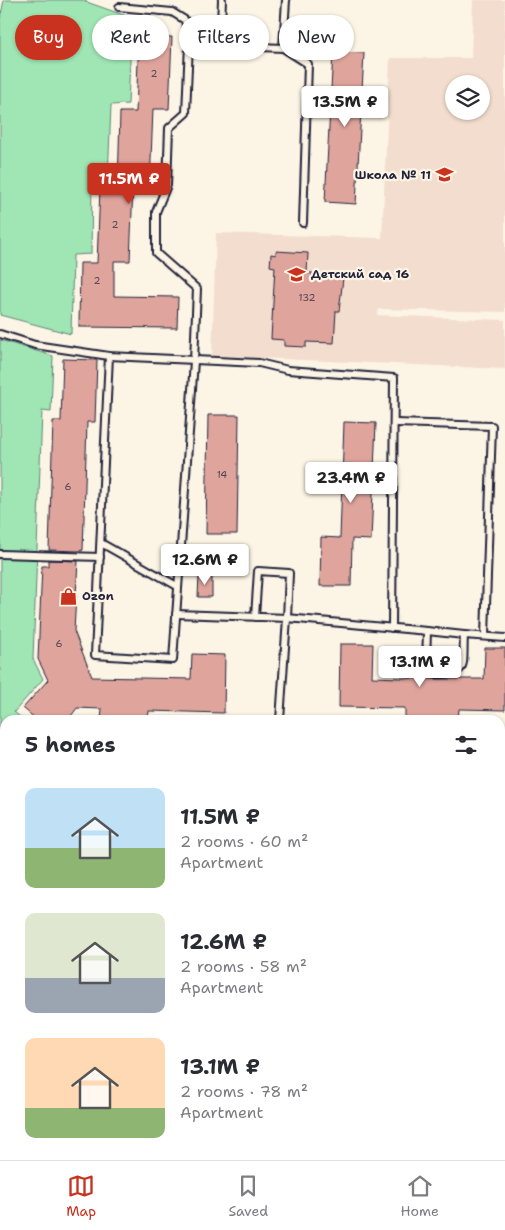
<!DOCTYPE html>
<html lang="en">
<head>
<meta charset="utf-8">
<style>
	:root { --surface:#fff; --page:#f7f7f7; --text:#2b2b33; --muted:#7c7c81; --line:#e1e1e2; --accent:#c8321e }
	body { margin:0; font-family:"Shantell Sans",sans-serif; background:var(--page); color:var(--text); height:100vh; display:flex; flex-direction:column; font-size:19px; white-space:nowrap }
	* { box-sizing:border-box; margin:0 }
	p { font-size:16px; color:var(--muted) }
	.icon { flex:none; width:28px; height:28px; fill:none; stroke:currentColor; stroke-width:2; stroke-linecap:round; stroke-linejoin:round }
	.map { position:relative; flex:1; overflow:hidden }
	.details { position:absolute; left:0px; top:715px; width:505px; height:445px; display:flex; flex-direction:column; background:var(--surface); border-radius:15px 15px 0 0; box-shadow:0 1px 4px #0004 }
	.details>* { flex:none }
	.banner { position:absolute; left:15px; top:15px; width:475px; height:45px; display:flex; gap:10px }
	.controls { position:absolute; left:445px; top:75px; display:grid; gap:10px }
	.controls a { display:grid; place-items:center; width:45px; height:45px; border-radius:50%; background:var(--surface); box-shadow:0 1px 4px #0004; font-size:25px }
	.price { position:absolute; translate:-50% -42px; padding:0 11px; border-radius:5px; background:#fff; color:#222; font-size:16px; line-height:32px; filter:drop-shadow(0 1px 2px #0008) }
	.price::after { content:''; position:absolute; left:50%; top:30px; width:15px; height:11px; margin-left:-8px; background:inherit; clip-path:polygon(0 0,100% 0,50% 100%) }
	.price.selected { background:var(--accent); color:#fff }
	ul { padding:0; list-style:none }
	li { display:flex; align-items:center; gap:15px; height:125px; padding:0 25px }
	li span { display:grid; place-items:center; flex:none; width:140px; height:100px; border-radius:10px; color:#555 }
	li>.icon { margin-inline-start:auto }
	span .icon { width:60px; height:60px; fill:#fffc; stroke-width:1 }
	li b { font-size:21px }
	h2 { display:flex; justify-content:space-between; align-items:center; height:60px; padding:0 25px; font-size:21px }
	.chip { padding:0 18px; border-radius:22px; background:var(--surface); box-shadow:0 1px 4px #0004; font-size:18px; line-height:45px }
	.chip.selected { background:var(--accent); color:#fff }
	.tabs { display:flex; justify-content:space-around; align-items:center; height:70px; border-top:1px solid var(--line); background:var(--surface); font-size:14px; color:var(--muted) }
	.tabs a { display:grid; justify-items:center; gap:2px }
	.tabs .selected { color:var(--accent) }
	.map>svg:first-child { display:block }
	.built { fill:#f3ddcf; fill-rule:evenodd }
	.green { fill:#9fe6b4; stroke:#608478 }
	.building { fill:#dfa59d; stroke:#22223b }
	.lines { fill:none; stroke-linecap:round; stroke-linejoin:round }
	.service-casing { stroke:#22223b; stroke-width:10 }
	.minor-casing { stroke:#22223b; stroke-width:16 }
	.tertiary-casing { stroke:#22223b; stroke-width:19 }
	.service { stroke:#fcf5e5; stroke-width:6 }
	.minor { stroke:#fcf5e5; stroke-width:12 }
	.tertiary { stroke:#fcf5e5; stroke-width:15 }
	.labels { text-anchor:middle; stroke-width:4.5; stroke-linejoin:round; paint-order:stroke }
	.number-label { font-size:10px; fill:#514354 }
	.poi-label { font-size:12px; font-weight:bold; fill:#22223b; stroke:#fcf5e5; text-anchor:start }
</style>
</head>
<body>
<div class="map">
<svg width="505" height="1160" viewBox="0 0 505 1160">
	<rect width="100%" height="100%" fill="#fcf5e5"/>
	<filter id="ink" filterUnits="userSpaceOnUse"><feTurbulence type="fractalNoise" baseFrequency=".02" numOctaves="2"/><feDisplacementMap in="SourceGraphic" scale="10" xChannelSelector="R" yChannelSelector="G"/><feConvolveMatrix kernelMatrix="1 2 1 2 8 2 1 2 1" color-interpolation-filters="sRGB"/></filter>
	<g filter="url(#ink)">
		<!-- built -->
		<path class="built" d="M473 0H505V312L379 309 377 315 505 320V369L212 356 216 233 382 238 390 58H471ZM454 84H481V111H454Z"/>
		<!-- green -->
		<g class="green">
			<path d="M4 0H81L132 18 128 104 111 105 108 179H92L91 254 73 255 71 334 0 315V19Z"/>
			<path d="M0 340 53 356 51 412 42 411 33 659 43 679 14 712 24 720H5V776H0Z"/>
			<rect x="0" y="800" width="5" height="97"/>
		</g>
		<!-- building -->
		<g class="building">
			<path d="M139 36 172 37 169 109H153L150 185H133L130 261H114V296L178 297 177 328 79 327 80 263H97L100 188H118L120 112H136Z"/>
			<path d="M333 52 364 53 356 204 325 202Z"/>
			<path d="M276 251 308 253 307 273H313L312 276 343 278 339 311H336L334 343 306 342V347L284 346V340L271 339 275 267 270 266 271 254 276 255Z"/>
			<path d="M63 359 97 360 95 422H87L83 550 78 551 49 550 53 421H61Z"/>
			<path d="M208 415H239L237 534H206Z"/>
			<path d="M344 422 376 423 371 540 352 539 351 586H320L321 537 340 538Z"/>
			<path d="M48 560 78 561 74 631 92 677 191 679 192 654 225 655 224 713 149 711 148 720H101L102 709 77 708 68 720H37L23 708 48 680 38 659 42 566H48Z"/>
			<path d="M199 575H212V597H198Z"/>
			<path d="M340 644H373L372 677 433 679H484L485 648H505V710L459 709 458 720H405V708L339 707Z"/>
		</g>
		<g class="lines">
			<defs>
				<g id="service">
					<path d="M189 44 283 48 308 64 303 223"/>
					<path d="M220 45 222 0"/>
					<path d="M283 48 286 0"/>
					<path d="M0 334 35 345 109 356 259 363 288 370 394 378 392 628"/>
					<path d="M109 356 95 655 173 660 194 361 197 289 156 253V212L167 185 169 128 186 113 189 44 185 20 172 12 119 7"/>
					<path d="M396 423 492 426 485 636"/>
					<path d="M101 543 177 586"/>
					<path d="M0 554 100 557"/>
					<path d="M176 614 287 618 289 573 258 571 255 617"/>
					<path d="M427 631 464 635"/>
					<path d="M280 720 287 618 427 631 426 664 433 674C470 675 462 667 464 635L505 638"/>
					<path d="M500 866H505"/>
					<path d="M0 916 5 917"/>
					<path d="M500 1018H505"/>
					<path d="M51 1160 61 1155"/>
					<path d="M210 1160V1155"/>
					<path d="M322 1160V1155"/>
					<path d="M366 1160V1155"/>
					<path d="M463 1160V1155"/>
				</g>
				<path id="minor" d="M0 1149 7 1160"/>
				<g id="tertiary">
					<path d="M0 798H5"/>
					<path d="M500 820H505"/>
				</g>
			</defs>
			<!-- service casing -->
			<use href="#service" class="service-casing"/>
			<!-- minor casing -->
			<use href="#minor" class="minor-casing"/>
			<!-- tertiary casing -->
			<use href="#tertiary" class="tertiary-casing"/>
			<!-- service -->
			<use href="#service" class="service"/>
			<!-- minor -->
			<use href="#minor" class="minor"/>
			<!-- tertiary -->
			<use href="#tertiary" class="tertiary"/>
		</g>
	</g>
	<!-- icons -->
	<defs>
		<symbol id="school-bare" viewBox="-9 -9 18 18"><path d="M0-5L7-2L0 1L-7-2ZM-4 1L0 2.5L4 1V4Q0 6-4 4Z" fill="#c8321e" stroke="#fcf5e5" stroke-width="2.5" paint-order="stroke"/></symbol>
		<symbol id="shop-bare" viewBox="-9 -9 18 18"><path d="M-5-2.5h2.3a2.7 3.5 0 0 1 5.4 0H5L5.5 6h-11ZM-1.5-2.5h3a1.5 2.3 0 0 0-3 0Z" fill="#c8321e" stroke="#fcf5e5" stroke-width="2.5" paint-order="stroke"/></symbol>
	</defs>
	<g fill-rule="evenodd">
		<use href="#school-bare" x="432" y="162" width="25" height="25"/>
		<use href="#school-bare" x="284" y="262" width="25" height="25"/>
		<use href="#shop-bare" x="56" y="584" width="25" height="25"/>
	</g>
	<g class="labels">
		<!-- number labels -->
		<g class="number-label">
			<text x="154" y="77">2</text>
			<text x="115" y="228">2</text>
			<text x="97" y="284">2</text>
			<text x="307" y="301">132</text>
			<text x="222" y="478">14</text>
			<text x="68" y="490">6</text>
			<text x="59" y="647">6</text>
		</g>
		<!-- poi labels -->
		<g class="poi-label">
			<text x="431" y="179" text-anchor="end">Школа № 11</text>
			<text x="311" y="278">Детский сад 16</text>
			<text x="82" y="600">Ozon</text>
		</g>
	</g>
</svg>
<div class="controls">
<a><svg class="icon" aria-label="layers" viewBox="0 0 24 24"><path d="M12 4l9 5-9 5-9-5zM3 14l9 5 9-5"/></svg></a>
</div>
<b class="price" style="left:345px;top:128px">13.5M ₽</b>
<b class="price selected" style="left:129px;top:205px">11.5M ₽</b>
<b class="price" style="left:351px;top:504px">23.4M ₽</b>
<b class="price" style="left:205px;top:586px">12.6M ₽</b>
<b class="price" style="left:420px;top:688px">13.1M ₽</b>
<div class="banner">
<a class="chip selected">Buy</a>
<a class="chip">Rent</a>
<a class="chip">Filters</a>
<a class="chip">New</a>
</div>
<section class="details">
<h2>5 homes<svg class="icon" aria-label="filters" viewBox="0 0 24 24"><path d="M4 7h16M4 17h16"/><circle cx="9" cy="7" r="2"/><circle cx="15" cy="17" r="2"/></svg></h2>
<ul>
<li><span style="background:linear-gradient(#bfe0f5 60%,#8fb573 0)"><svg class="icon" aria-label="home" viewBox="0 0 24 24"><path d="M3 11l9-7 9 7M6 9v11h12V9"/></svg></span><div><b>11.5M ₽</b><p>2 rooms · 60 m²</p><p>Apartment</p></div></li>
<li><span style="background:linear-gradient(#dfe7d0 65%,#9aa5b1 0)"><svg class="icon" aria-label="home" viewBox="0 0 24 24"><path d="M3 11l9-7 9 7M6 9v11h12V9"/></svg></span><div><b>12.6M ₽</b><p>2 rooms · 58 m²</p><p>Apartment</p></div></li>
<li><span style="background:linear-gradient(#ffd9b3 70%,#8fb573 0)"><svg class="icon" aria-label="home" viewBox="0 0 24 24"><path d="M3 11l9-7 9 7M6 9v11h12V9"/></svg></span><div><b>13.1M ₽</b><p>2 rooms · 78 m²</p><p>Apartment</p></div></li>
</ul>
</section>
</div>
<nav class="tabs">
<a class="selected"><svg class="icon" aria-label="map" viewBox="0 0 24 24"><path d="M3 6l6-2 6 2 6-2v14l-6 2-6-2-6 2zM9 4v14M15 6v14"/></svg>Map</a>
<a><svg class="icon" aria-label="saved" viewBox="0 0 24 24"><path d="M7 4h10v16l-5-4-5 4z"/></svg>Saved</a>
<a><svg class="icon" aria-label="home" viewBox="0 0 24 24"><path d="M3 11l9-7 9 7M6 9v11h12V9"/></svg>Home</a>
</nav>
</body>
</html>
